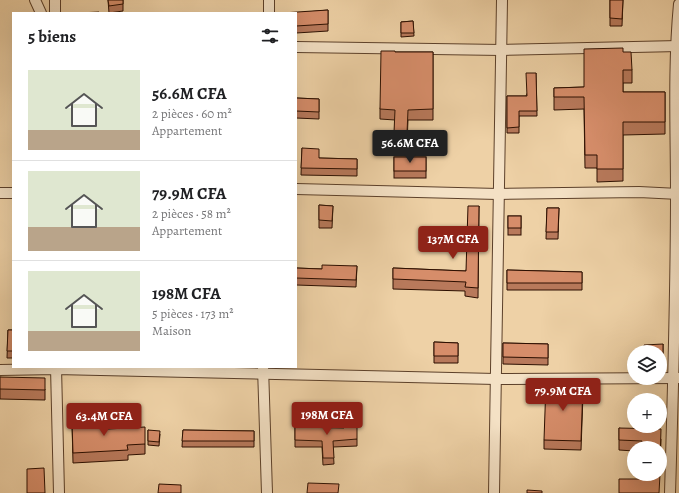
<!DOCTYPE html>
<html lang="fr">
<head>
<meta charset="utf-8">
<style>
	:root { --surface:#fff; --page:#f6f6f6; --text:#202124; --muted:#757577; --line:#e0e0e0; --accent:#8f2418 }
	body { margin:0; font-family:Alegreya,serif; background:var(--page); color:var(--text); height:100vh; display:flex; flex-direction:column; font-size:15px; white-space:nowrap }
	* { box-sizing:border-box; margin:0 }
	p { font-size:13px; color:var(--muted) }
	.icon { flex:none; width:22px; height:22px; fill:none; stroke:currentColor; stroke-width:2; stroke-linecap:round; stroke-linejoin:round }
	.map { position:relative; flex:1; overflow:hidden }
	.sheet { position:absolute; left:12px; top:12px; width:285px; height:356px; display:flex; flex-direction:column; background:var(--surface); border-radius:0px; box-shadow:0 4px 16px #0002 }
	.sheet>* { flex:none }
	.buttons { position:absolute; left:627px; top:345px; display:grid; gap:8px }
	.buttons a { display:grid; place-items:center; width:40px; height:40px; border-radius:50%; background:var(--surface); box-shadow:0 4px 16px #0002; font-size:20px }
	.price { position:absolute; translate:-50% -34px; padding:0 9px; border-radius:4px; background:var(--accent); color:#fff; font-size:13px; line-height:26px; filter:drop-shadow(0 1px 2px #0008) }
	.price::after { content:''; position:absolute; left:50%; top:24px; width:12px; height:9px; margin-left:-6px; background:inherit; clip-path:polygon(0 0,100% 0,50% 100%) }
	.price.on { background:#222; color:#fff }
	ul { padding:0; list-style:none }
	li { display:flex; align-items:center; gap:12px; height:100px; padding:0 16px }
	li+li { border-top:1px solid var(--line) }
	li span { display:grid; place-items:center; flex:none; width:112px; height:80px; border-radius:0px; color:#555 }
	li>.icon { margin-inline-start:auto }
	span .icon { width:48px; height:48px; fill:#fffc; stroke-width:1 }
	li b { font-size:17px }
	h2 { display:flex; justify-content:space-between; align-items:center; height:48px; padding:0 16px; font-size:17px }
	.map>svg:first-child { display:block }
	.lines { fill:none; stroke-linecap:round; stroke-linejoin:round }
	.minor-casing { stroke:#5c402a; stroke-width:12 }
	.minor { stroke:#f4e1c5; stroke-width:10 }
	.wall { fill:#b8795b; stroke:#2c0f00 }
	.building { fill:#d68d6a; stroke:#2c0f00 }
</style>
</head>
<body>
<div class="map">
<svg width="679" height="493" viewBox="0 0 679 493">
	<rect width="100%" height="100%" fill="#eed1a6"/>
	<filter id="stains"><feTurbulence type="fractalNoise" baseFrequency=".005" numOctaves="4"/><feColorMatrix values="0 0 0 0 .2 0 0 0 0 .09 0 0 0 0 .02 0 0 0 .5 -.17"/></filter>
	<radialGradient id="worn" r=".72"><stop offset=".6" stop-color="#630" stop-opacity="0"/><stop offset="1" stop-color="#630" stop-opacity=".3"/></radialGradient>
	<g class="lines">
		<defs>
			<g id="minor">
				<path d="M35 0 41 13"/>
				<path d="M55 13V0"/>
				<path d="M269 13V0"/>
				<path d="M296 47 502 50 679 46"/>
				<path d="M296 189 498 194 639 192 679 194"/>
				<path d="M0 193H13"/>
				<path d="M56 367 59 493"/>
				<path d="M263 367 267 493"/>
				<path d="M0 370 56 369 496 379 679 378"/>
				<path d="M494 493 502 0"/>
				<path d="M670 493C673 393 676 294 676 194 676 131 673 67 679 4"/>
			</g>
		</defs>
		<!-- minor casing -->
		<use href="#minor" class="minor-casing"/>
		<!-- minor -->
		<use href="#minor" class="minor"/>
	</g>
	<!-- wall -->
	<g class="wall">
		<path d="M108 0H123V11L109 13Z"/>
		<path d="M610 0H623L622 26H610Z"/>
		<path d="M328 10V31L296 33V13Z"/>
		<path d="M413 21 414 36 401 37V22Z"/>
		<path d="M395 52H433V120H408L407 143H394L395 120 380 119V109Z"/>
		<path d="M623 52 632 70V83H623V92H665V134L623 135V181L597 182V168H585L584 109 554 110V88L584 87Z"/>
		<path d="M536 73 537 116H519V133H507V96H526Z"/>
		<path d="M296 98 319 99V119L296 118Z"/>
		<path d="M302 148 319 158 357 159V176L301 175Z"/>
		<rect x="394" y="157" width="32" height="21"/>
		<path d="M319 205 333 206 332 228H319Z"/>
		<path d="M479 206 478 298 465 296V291L393 289V268L466 271Z"/>
		<path d="M547 208H559L558 239H546Z"/>
		<rect x="508" y="216" width="13" height="19"/>
		<path d="M357 266 356 287 296 285V268L322 269Z"/>
		<path d="M507 270 582 272V290H507Z"/>
		<path d="M8 330H13V358H7Z"/>
		<path d="M434 342 458 343V363H434Z"/>
		<path d="M503 343 548 344V365L503 364Z"/>
		<path d="M663 344V364L660 365V352Z"/>
		<path d="M0 377 45 389V400L0 399Z"/>
		<path d="M583 394 581 450 544 449V440Z"/>
		<path d="M72 423 108 429 145 444V454L128 455V460L73 463Z"/>
		<path d="M295 427 357 439V446L333 447 334 464 323 465 322 447H295Z"/>
		<path d="M619 428 661 439 660 472V448H634V451L619 450Z"/>
		<path d="M148 430 160 434 159 446 148 445Z"/>
		<path d="M183 430 254 431V447H182Z"/>
	</g>
	<!-- building -->
	<g class="building">
		<path d="M108 0H123V4L109 6Z"/>
		<path d="M610 0H623L622 19 610 18Z"/>
		<path d="M328 10V24L296 26V13H282Z"/>
		<path d="M99 12V13H79Z"/>
		<path d="M413 21 414 33H401V22Z"/>
		<path d="M623 48V52H631L632 70H623V92H665V122H623V169H597V155H585L584 97H554V88L584 87V49Z"/>
		<path d="M381 51H395V52H433V109L408 110 407 133 394 132 395 110 380 109Z"/>
		<path d="M526 73H536L537 111H519V127L507 128V96H527Z"/>
		<path d="M296 98 319 99V112L296 111Z"/>
		<path d="M302 148 319 149V158L357 159V169L301 168Z"/>
		<rect x="394" y="157" width="32" height="14"/>
		<path d="M319 205 333 206 332 221 319 220Z"/>
		<path d="M468 206H479L478 288 465 287 466 282 393 279V268L466 271Z"/>
		<path d="M547 208H559L558 232H546Z"/>
		<rect x="508" y="216" width="13" height="12"/>
		<path d="M322 265 357 266 356 280 296 278V268L322 269Z"/>
		<path d="M507 270 582 272V283H507Z"/>
		<path d="M8 330H13V351H7Z"/>
		<path d="M434 342 458 343V356H434Z"/>
		<path d="M503 343 548 344V358L503 357Z"/>
		<path d="M663 344V357H660V352H644V345Z"/>
		<path d="M0 377 45 378V390L0 389Z"/>
		<path d="M546 383 583 385 581 441 544 440Z"/>
		<path d="M108 421V429L145 427V444L127 445 128 450 73 453 72 423Z"/>
		<path d="M357 422V439L333 441 334 458H323L322 441 295 440V427L344 428V423Z"/>
		<path d="M619 428 661 429 660 462V448H641L642 441 619 440Z"/>
		<path d="M148 430 160 431 159 442 148 441Z"/>
		<path d="M183 430 254 431V441H182Z"/>
		<path d="M44 468 45 493H27V469Z"/>
		<path d="M640 474H660L659 493H619V479H640Z"/>
		<path d="M308 483 339 484 338 493H307Z"/>
		<path d="M159 484 181 485V493H158Z"/>
		<path d="M527 490 542 491V493H527Z"/>
	</g>
	<rect width="100%" height="100%" filter="url(#stains)"/>
	<rect width="100%" height="100%" fill="url(#worn)"/>
</svg>
<div class="buttons">
<a><svg class="icon" aria-label="layers" viewBox="0 0 24 24"><path d="M12 4l9 5-9 5-9-5zM3 14l9 5 9-5"/></svg></a>
<a>+</a>
<a>−</a>
</div>
<b class="price on" style="left:410px;top:164px">56.6M CFA</b>
<b class="price" style="left:453px;top:260px">137M CFA</b>
<b class="price" style="left:563px;top:412px">79.9M CFA</b>
<b class="price" style="left:327px;top:436px">198M CFA</b>
<b class="price" style="left:104px;top:437px">63.4M CFA</b>
<section class="sheet">
<h2>5 biens<svg class="icon" aria-label="filters" viewBox="0 0 24 24"><path d="M4 7h16M4 17h16"/><circle cx="9" cy="7" r="2"/><circle cx="15" cy="17" r="2"/></svg></h2>
<ul>
<li><span style="background:linear-gradient(#dfe7d0 75%,#b9a48a 0)"><svg class="icon" aria-label="home" viewBox="0 0 24 24"><path d="M3 11l9-7 9 7M6 9v11h12V9"/></svg></span><div><b>56.6M CFA</b><p>2 pièces · 60 m²</p><p>Appartement</p></div></li>
<li><span style="background:linear-gradient(#dfe7d0 70%,#b9a48a 0)"><svg class="icon" aria-label="home" viewBox="0 0 24 24"><path d="M3 11l9-7 9 7M6 9v11h12V9"/></svg></span><div><b>79.9M CFA</b><p>2 pièces · 58 m²</p><p>Appartement</p></div></li>
<li><span style="background:linear-gradient(#dfe7d0 75%,#b9a48a 0)"><svg class="icon" aria-label="home" viewBox="0 0 24 24"><path d="M3 11l9-7 9 7M6 9v11h12V9"/></svg></span><div><b>198M CFA</b><p>5 pièces · 173 m²</p><p>Maison</p></div></li>
</ul>
</section>
</div>
</body>
</html>
